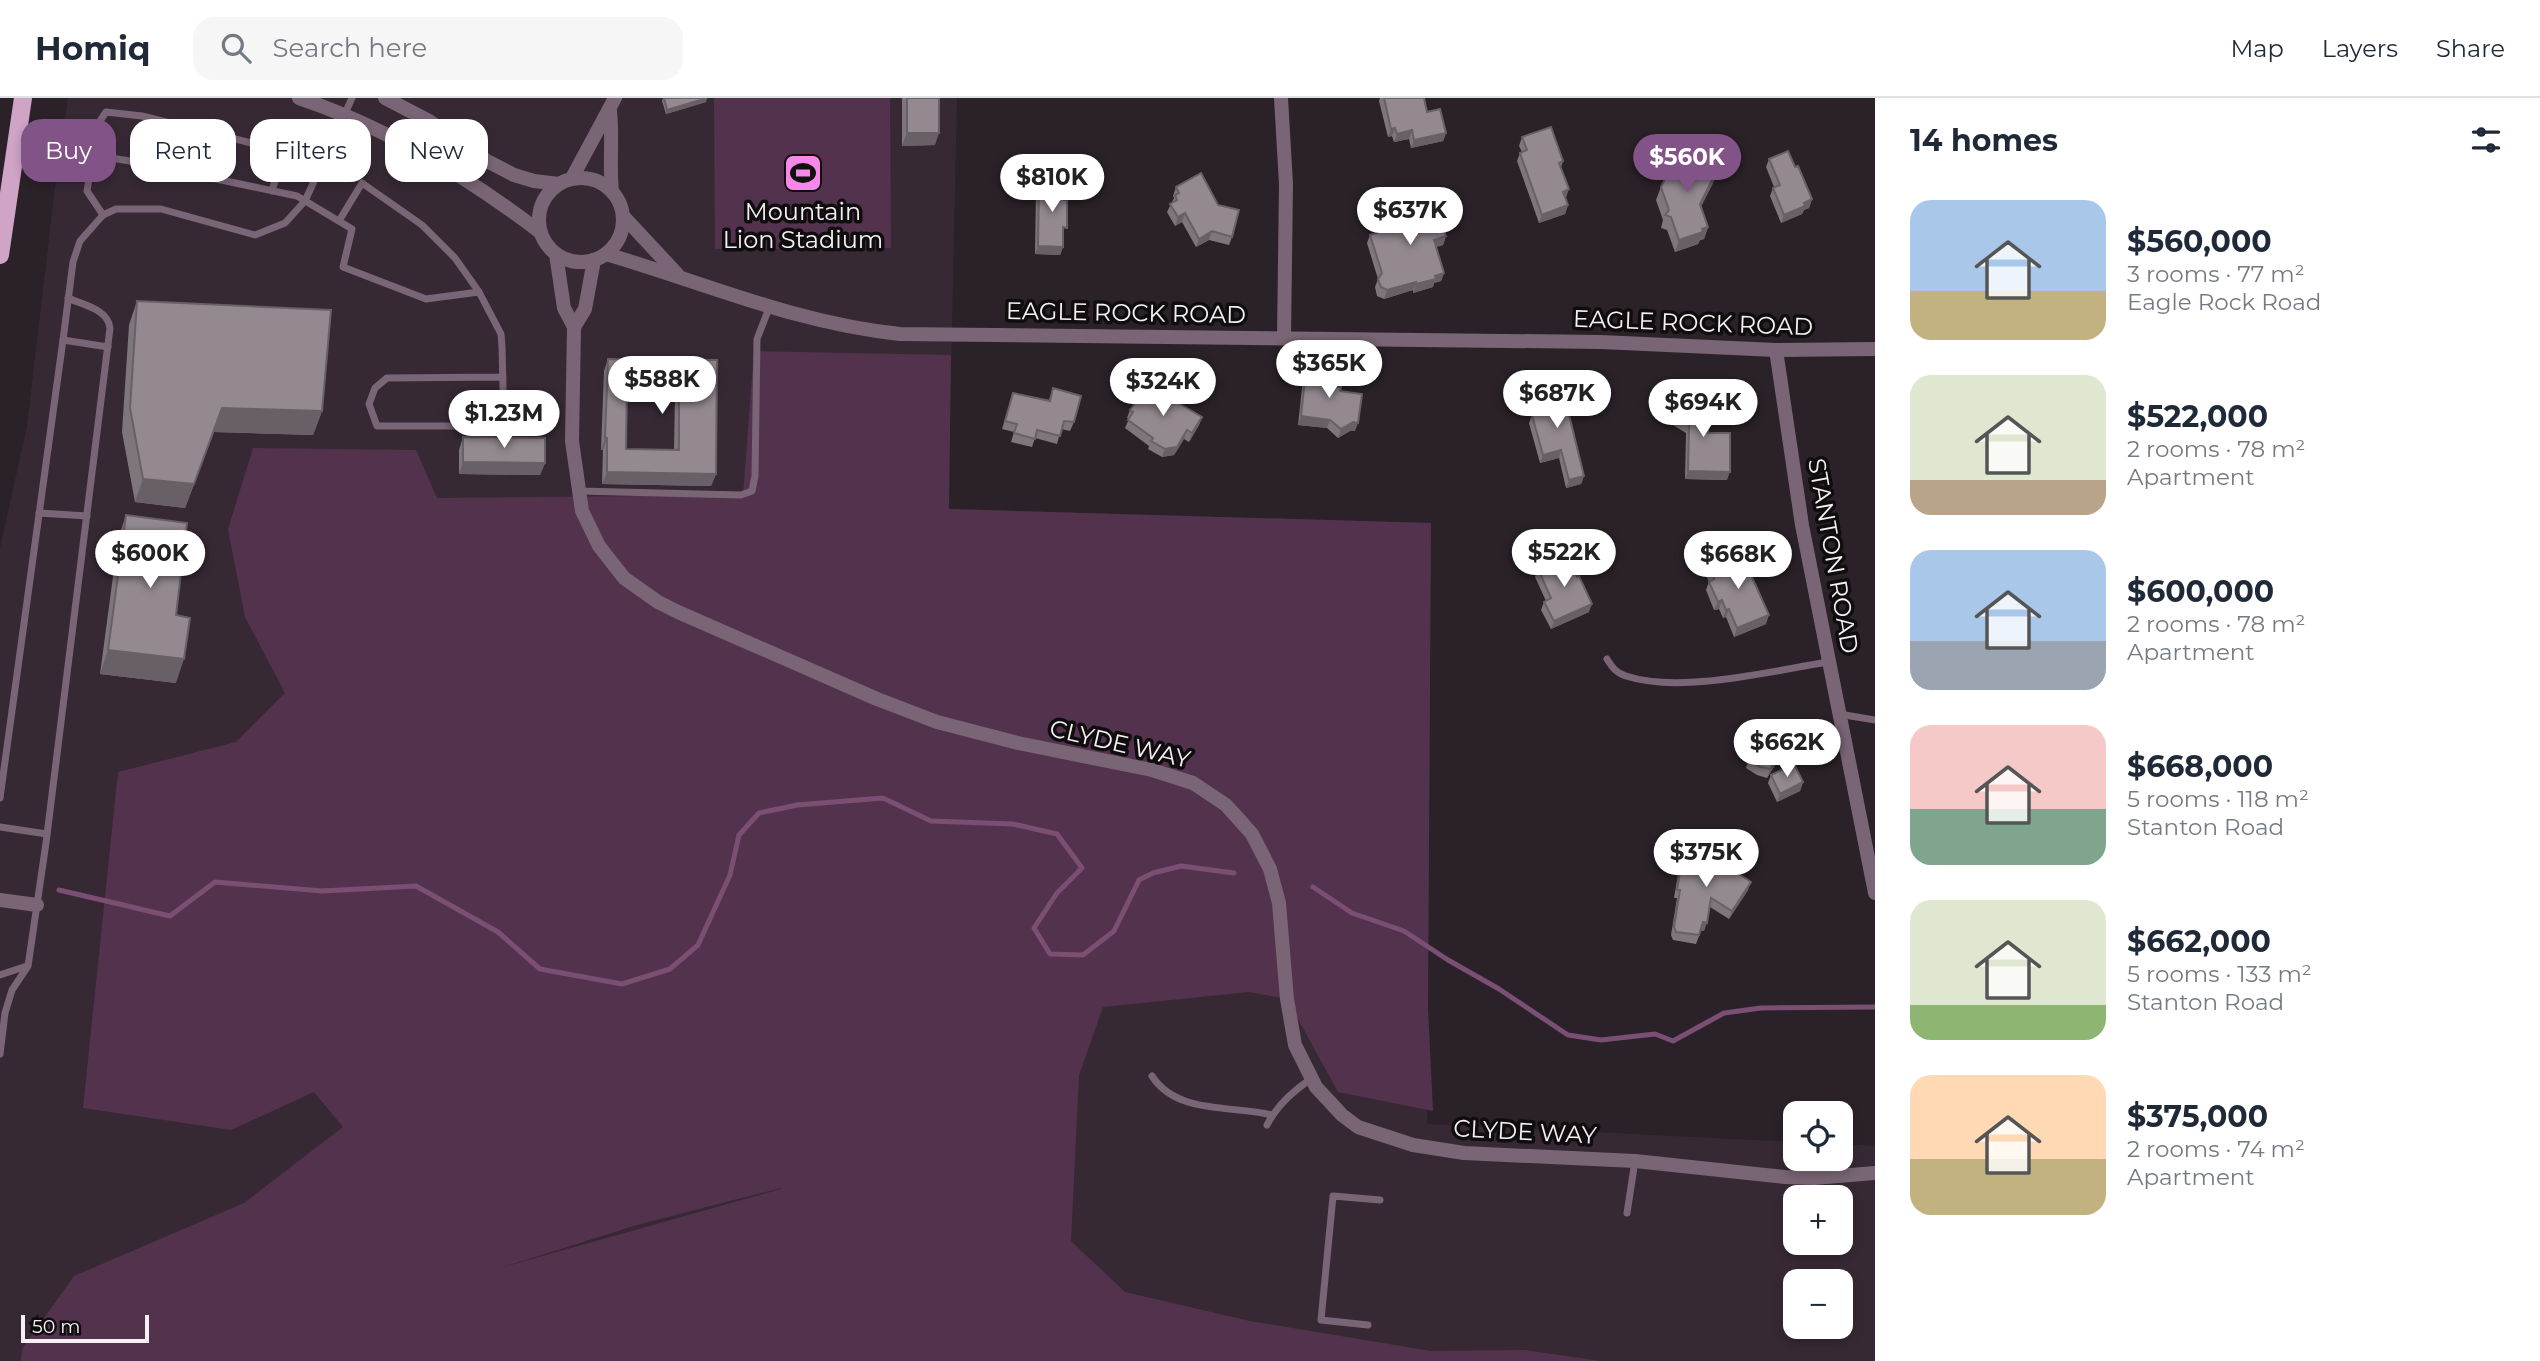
<!DOCTYPE html>
<html lang="en">
<head>
<meta charset="utf-8">
<style>
	:root { --surface:#fff; --page:#f6f6f7; --text:#1f2937; --muted:#747a83; --line:#e0e1e3; --accent:#815387 }
	body { margin:0; font-family:Montserrat,sans-serif; background:var(--page); color:var(--text); height:100vh; display:flex; flex-direction:column; font-size:26px; white-space:nowrap }
	* { box-sizing:border-box; margin:0 }
	p { font-size:23px; color:var(--muted) }
	.icon { flex:none; width:38px; height:38px; fill:none; stroke:currentColor; stroke-width:2; stroke-linecap:round; stroke-linejoin:round }
	.map { position:relative; flex:1; overflow:hidden }
	.panel { display:flex; flex-direction:column; background:var(--surface); width:665px }
	.panel>* { flex:none }
	.hud { position:absolute; left:21px; top:21px; width:665px; height:63px; display:flex; gap:14px }
	.controls { position:absolute; left:1783px; top:1003px; display:grid; gap:14px }
	.controls a { display:grid; place-items:center; width:70px; height:70px; border-radius:14px; background:var(--surface); box-shadow:0 4px 10px #0003; font-size:35px }
	.scale { position:absolute; left:21px; bottom:18px; width:128px; box-sizing:border-box; padding-left:7px; border:4px solid #f6f0f4; border-top:0; font-size:19px; line-height:24px; white-space:nowrap; color:#f6f0f4; -webkit-text-stroke:5px #100d0f; paint-order:stroke }
	.price { position:absolute; translate:-50% -60px; padding:0 16px; border-radius:24px; background:#fff; color:#222; font-size:23px; line-height:46px; filter:drop-shadow(0 2px 4px #0008) }
	.price::after { content:''; position:absolute; left:50%; top:42px; width:21px; height:16px; margin-left:-10px; background:inherit; clip-path:polygon(0 0,100% 0,50% 100%) }
	.price.current { background:var(--accent); color:#fff }
	ul { padding:0; list-style:none }
	li { display:flex; align-items:center; gap:21px; height:175px; padding:0 35px }
	li span { display:grid; place-items:center; flex:none; width:196px; height:140px; border-radius:21px; color:#555 }
	li>.icon { margin-inline-start:auto }
	span .icon { width:84px; height:84px; fill:#fffc; stroke-width:1 }
	li b { font-size:30px }
	h2 { display:flex; justify-content:space-between; align-items:center; height:84px; padding:0 35px; font-size:30px }
	.tag { padding:0 24px; border-radius:21px; background:var(--surface); box-shadow:0 4px 10px #0003; font-size:24px; line-height:63px }
	.tag.current { background:var(--accent); color:#fff }
	header { display:flex; align-items:center; gap:42px; box-sizing:border-box; height:98px; padding:0 35px; background:var(--surface); border-bottom:2px solid var(--line) }
	header strong { font-size:33px }
	nav { display:flex; gap:38px; margin-inline-start:auto; font-size:24px }
	.search { width:490px; height:63px; background:var(--page); display:flex; align-items:center; gap:18px; box-sizing:border-box; padding:0 24px; border-radius:21px; color:var(--muted); font-size:26px }
	main { display:flex; flex:1; min-height:0 }
	.map>svg:first-child { display:block }
	.built { fill:#362934; fill-rule:evenodd }
	.green { fill:#53324e; fill-rule:evenodd }
	.lines { fill:none; stroke-linecap:round; stroke-linejoin:round }
	.stream { stroke:#7b4e74; stroke-width:5 }
	.lane { stroke:#796575; stroke-width:7 }
	.street { stroke:#796575; stroke-width:14 }
	.primary { stroke:#cfa4c7; stroke-width:18 }
	.wall { fill:#7f767d; fill-rule:evenodd }
	.shaded-wall { fill:#686066 }
	.building { fill:#948991; stroke:#686066; stroke-width:2; fill-rule:evenodd }
	.labels { text-anchor:middle; stroke-width:7; stroke-linejoin:round; paint-order:stroke }
	.poi-label { font-size:24px; fill:#f6f0f4; stroke:#100d0f }
	.street-label { font-size:24px; fill:#f6f0f4; stroke:#100d0f }
</style>
</head>
<body>
<header>
<strong>Homiq</strong>
<div class="search"><svg class="icon" aria-label="search" viewBox="0 0 24 24"><circle cx="10" cy="10" r="6"/><path d="M15 15l6 6"/></svg>Search here</div>
<nav><a>Map</a><a>Layers</a><a>Share</a></nav>
</header>
<main>
<div class="map">
<svg width="1875" height="1263" viewBox="0 0 1875 1263">
	<rect width="100%" height="100%" fill="#2a2228"/>
	<!-- built -->
	<path class="built" d="M68 0H957L948 411 1431 425 1427 1026 1795 1044 1796 1060H1841V1046L1875 1048V1263H0V450L27 328 55 90ZM1796 1099H1841V1144H1796ZM1796 1183H1841V1228H1796Z"/>
	<!-- green -->
	<g class="green">
		<path d="M714 0H890L891 150 715 151Z"/>
		<path d="M754 253 951 257 949 411 1431 425 1428 910 1433 1013 1338 994 1287 901 1249 894 1103 909 1079 977 1071 1143 1125 1194 1250 1223 1431 1253 1525 1252 1600 1263H21L22 1251 74 1178 244 1105 343 1029 314 994 231 1032 83 1010 118 674 236 644 285 595 245 519 228 431 253 350 416 352 437 400 743 397ZM781 1090V1091L500 1170 637 1127Z"/>
	</g>
	<g class="lines">
		<!-- stream -->
		<g class="stream">
			<path d="M1313 789 1352 815 1404 833 1448 862 1499 891 1568 937 1601 942 1655 936 1673 943 1724 915 1761 910 1875 909"/>
			<path d="M59 792 170 818 215 784 322 793 416 788 498 834 540 871 622 886 670 871 698 847 730 777 739 737 759 715 797 707 883 700 931 723 1013 726 1057 736 1082 770 1057 795 1034 830 1050 856 1083 857 1114 833 1139 782 1153 775 1181 768 1234 775"/>
		</g>
		<!-- lane -->
		<g class="lane">
			<path d="M92 57 136 64 297 98 352 131 343 169 426 201 479 194 455 160 422 127 362 85 339 123"/>
			<path d="M103 117 87 93 98 26 106 14 142 18 284 53 272 93"/>
			<path d="M479 194 501 236 502 249 504 328H377L369 306 375 290 387 280 503 279"/>
			<path d="M63 242 73 164 80 143 103 117 116 111H161L255 137 285 125 305 103 352 0"/>
			<path d="M578 393 741 397 752 393 755 378 757 241 769 210"/>
			<path d="M39 415 87 418"/>
			<path d="M1607 561C1612 569 1616 575 1626 578 1681 596 1771 573 1828 564"/>
			<path d="M1839 616 1875 622"/>
			<path d="M0 700 63 242 108 249"/>
			<path d="M0 729 47 736"/>
			<path d="M0 877 27 868"/>
			<path d="M0 956 5 915 12 892 28 868 46 745 110 230C108 211 83 207 68 200"/>
			<path d="M1152 978C1177 1017 1233 1007 1272 1017"/>
			<path d="M1267 1027C1277 1007 1293 993 1311 981"/>
			<path d="M1627 1115 1635 1063"/>
			<path d="M1368 1227 1321 1222 1333 1098 1380 1102"/>
		</g>
		<!-- street -->
		<g class="street">
			<path d="M299 0C386 29 468 79 540 134"/>
			<path d="M385 0 429 23 487 63 514 77 534 83 559 86"/>
			<path d="M1281 0 1286 86 1284 240"/>
			<path d="M610 13C613 40 609 66 612 93"/>
			<circle cx="581" cy="122" r="42"/>
			<path d="M572 80 615 0"/>
			<path d="M624 119 678 177"/>
			<path d="M556 156 564 210 574 229 572 343 582 413 599 448 624 480 658 504 678 514 877 601 937 624 1018 645 1152 672 1193 685 1226 707 1252 736 1270 771 1279 805 1287 901 1295 947 1316 989 1342 1017 1358 1029 1413 1047 1464 1055 1635 1063 1785 1079 1814 1080 1875 1075"/>
			<path d="M606 156C705 185 798 226 900 236L1601 244 1776 252 1875 251"/>
			<path d="M574 229 585 211 594 162"/>
			<path d="M1776 252 1802 427 1875 795"/>
			<path d="M0 802 37 807"/>
		</g>
		<!-- primary -->
		<path class="primary" d="M0 157 23 0"/>
	</g>
	<!-- wall -->
	<g class="wall">
		<path d="M663 0 706 4 666 16 662 3Z"/>
		<path d="M902 0H939L935 47 902 48Z"/>
		<path d="M1380 0H1424L1427 14 1446 35 1443 43 1411 50 1409 41 1394 44 1392 38 1388 39 1379 3Z"/>
		<path d="M1522 39 1563 63 1561 69 1566 100H1565L1568 107 1565 116 1539 125 1517 63 1520 55 1522 54 1519 48Z"/>
		<path d="M1769 61 1795 69 1812 101 1809 110 1804 112 1802 116 1781 125 1770 98 1773 90 1774 89 1766 69Z"/>
		<path d="M1717 72 1713 85 1701 108 1708 129 1704 141 1700 142 1698 146 1675 154 1667 132 1661 130 1663 122 1656 102 1661 89Z"/>
		<path d="M1039 83 1064 138 1063 149 1060 157 1035 156 1036 92Z"/>
		<path d="M1176 89 1232 139 1229 147 1209 142 1196 149 1182 124 1175 128 1167 114 1174 100 1173 98Z"/>
		<path d="M1401 111 1446 138 1443 147 1436 149 1444 175 1441 183 1434 185 1433 189 1413 195V192L1384 201 1377 198 1375 189 1378 181 1367 145 1370 137 1400 128 1398 119Z"/>
		<path d="M137 203 322 313 313 337 214 334 185 410 135 404 122 334 129 227Z"/>
		<path d="M608 261 717 262 716 376 711 388 602 386 603 352H601L604 273ZM627 297 675 298 674 352 626 351Z"/>
		<path d="M1306 272 1336 289 1340 293 1355 333H1350L1338 340 1327 330 1298 327 1303 281Z"/>
		<path d="M1053 290 1074 324 1070 333 1061 331 1057 346 1035 340 1032 349 1011 344 1014 334 1002 331 1013 295 1049 302Z"/>
		<path d="M1535 295 1584 378 1581 386 1566 390 1559 360 1540 365 1529 325 1532 317 1535 316 1532 303Z"/>
		<path d="M1130 312 1202 319 1199 327 1189 344 1184 341 1174 357 1162 359 1148 351 1149 348 1125 330 1129 321 1127 320Z"/>
		<path d="M1671 316 1708 335 1727 382 1685 381 1686 335 1668 324Z"/>
		<path d="M463 339 545 365 540 377 459 376V352Z"/>
		<path d="M126 417 176 517V585L100 576 118 441Z"/>
		<path d="M1710 470 1766 526 1734 539 1726 519 1723 520 1719 511 1714 512 1706 492 1709 484 1707 479Z"/>
		<path d="M1538 471 1577 479 1589 514 1551 531 1541 512 1544 504 1546 503 1535 479Z"/>
		<path d="M1740 648 1785 651 1767 680 1757 677 1746 670 1748 664 1737 656Z"/>
		<path d="M1771 677 1803 684 1800 693 1777 704 1768 685Z"/>
		<path d="M1709 751 1728 766 1727 768 1748 792 1729 821 1710 809 1704 833H1701L1696 846 1673 842 1671 837 1677 800H1674L1680 764 1683 755 1706 759Z"/>
	</g>
	<!-- shaded-wall -->
	<g class="shaded-wall">
		<path d="M707 0 706 4 666 16 667 12Z"/>
		<path d="M1395 30 1392 38 1388 39 1391 31Z"/>
		<path d="M1412 32 1409 41 1394 44 1397 36Z"/>
		<path d="M907 35H939L935 47 902 48Z"/>
		<path d="M1446 35 1443 43 1411 50 1414 42Z"/>
		<path d="M1717 72 1713 85 1696 119 1700 106Z"/>
		<path d="M1569 91 1566 100 1560 102 1563 94Z"/>
		<path d="M1812 101 1809 110 1804 112 1802 116 1781 125 1784 117Z"/>
		<path d="M1568 107 1565 116 1539 125 1542 117Z"/>
		<path d="M1185 115 1182 124 1175 128 1178 119Z"/>
		<path d="M1708 129 1704 141 1700 142 1698 146 1675 154 1679 142Z"/>
		<path d="M1212 133 1209 142 1196 149 1199 141Z"/>
		<path d="M1446 138 1443 147 1431 150 1434 142Z"/>
		<path d="M1038 148 1063 149 1060 157 1035 156Z"/>
		<path d="M1444 175 1441 183 1434 185 1433 189 1413 195 1416 186 1435 178Z"/>
		<path d="M1416 184 1413 192 1384 201 1387 192Z"/>
		<path d="M627 285 679 286 675 298 623 297Z"/>
		<path d="M222 310 322 313 313 337 214 334 185 410 135 404 143 381Z"/>
		<path d="M1301 318 1330 322 1327 330 1298 327Z"/>
		<path d="M1202 319 1199 327 1189 344 1192 335Z"/>
		<path d="M1353 324 1358 325 1355 333H1350L1338 340 1341 331Z"/>
		<path d="M1187 332 1184 341 1174 357 1162 359 1165 351Z"/>
		<path d="M605 340H607L603 352H601Z"/>
		<path d="M1561 352 1559 360 1540 365 1543 357Z"/>
		<path d="M463 364 545 365 540 377 459 376Z"/>
		<path d="M1688 373 1730 374 1727 382 1685 381Z"/>
		<path d="M607 374 716 376 711 388 602 386Z"/>
		<path d="M1584 378 1581 386 1566 390 1569 382Z"/>
		<path d="M1722 502 1719 511 1714 512 1718 504Z"/>
		<path d="M1592 506 1589 514 1551 531 1554 523Z"/>
		<path d="M1729 511 1726 519 1723 520 1726 512Z"/>
		<path d="M1769 517 1766 526 1734 539 1737 530Z"/>
		<path d="M108 552 184 561 176 585 100 576Z"/>
		<path d="M1788 643 1785 651 1767 680 1770 671Z"/>
		<path d="M1803 684 1800 693 1777 704 1780 696Z"/>
		<path d="M1751 784 1748 792 1729 821 1732 813Z"/>
		<path d="M1703 824 1707 825 1704 833H1700Z"/>
	</g>
	<!-- building -->
	<g class="building">
		<path d="M664 0H707L667 12Z"/>
		<rect x="907" y="0" width="32" height="35"/>
		<path d="M1384 0H1424L1427 14 1440 11 1446 35 1414 42 1412 32 1397 36 1395 30 1391 31Z"/>
		<path d="M1551 29 1563 63 1559 65 1569 91 1563 94 1568 107 1542 117 1520 55 1527 52 1522 39Z"/>
		<path d="M1679 52 1717 72 1700 106 1708 129 1702 131 1703 134 1679 142 1671 119 1665 117 1669 112 1661 89Z"/>
		<path d="M1788 53 1795 69 1798 68 1812 101 1804 105 1805 108 1784 117 1773 90 1780 87 1769 61Z"/>
		<path d="M1201 75 1218 107 1239 112 1232 139 1212 133 1199 141 1185 115 1178 119 1170 106 1177 102 1175 97 1179 95 1176 89Z"/>
		<path d="M1039 83 1065 84 1064 102H1067V130L1063 129V149L1038 148Z"/>
		<path d="M1432 98 1446 138 1434 142 1444 175 1435 178 1436 181 1416 186V184L1387 192 1381 189 1378 181 1382 175 1370 137 1404 126 1401 111Z"/>
		<path d="M137 203 331 212 322 313 222 310 194 386 143 381 130 310Z"/>
		<path d="M608 261 717 262 716 376 607 374V340H605ZM627 285 679 286V352L626 351Z"/>
		<path d="M1306 272 1338 276 1336 289H1341L1340 293 1362 296 1358 325 1353 324 1341 331 1330 322 1301 318Z"/>
		<path d="M1148 287 1202 319 1192 335 1187 332 1177 349 1165 351 1151 343 1153 340 1128 322 1133 314 1130 312Z"/>
		<path d="M1562 288 1584 378 1569 382 1561 352 1543 357 1532 317 1540 315 1535 295Z"/>
		<path d="M1053 290 1081 298 1074 324 1064 323 1060 338 1037 332 1035 341 1014 335 1017 326 1005 323 1013 295 1050 303Z"/>
		<path d="M1682 296 1708 312V335H1730V374L1688 373 1689 326 1671 316Z"/>
		<path d="M463 339 545 340V365L463 364Z"/>
		<path d="M126 417 187 425 176 517 190 520 184 561 108 552Z"/>
		<path d="M1566 457 1577 479 1579 478 1592 506 1554 523 1544 504 1551 500 1538 471Z"/>
		<path d="M1742 457 1769 517 1737 530 1729 511 1726 512 1722 502 1718 504 1709 484 1714 481 1710 470Z"/>
		<path d="M1758 622 1788 643 1770 671 1760 669 1749 662 1753 656 1740 648Z"/>
		<path d="M1794 666 1803 684 1780 696 1771 677Z"/>
		<path d="M1709 751 1731 758 1725 767 1751 784 1732 813 1711 800 1707 825 1703 824 1699 837 1676 834 1674 829 1680 792H1677L1683 755 1708 760Z"/>
	</g>
	<!-- icons -->
	<defs>
		<symbol id="stadium-square" viewBox="-11 -11 22 22"><rect x="-9" y="-9" width="18" height="18" rx="4" fill="#f987e9" stroke="#100d0f"/><path d="M0-5a6.5 5 0 1 0 0 10a6.5 5 0 1 0 0-10ZM-3.5-1.8h7v3.6h-7Z" fill="#111"/></symbol>
	</defs>
	<g fill-rule="evenodd">
		<use href="#stadium-square" x="781" y="53" width="44" height="44"/>
	</g>
	<g class="labels">
		<!-- poi labels -->
		<g class="poi-label">
			<text x="803" y="122">Mountain<tspan x="803" dy="28">Lion Stadium</tspan></text>
		</g>
		<!-- street labels -->
		<g class="street-label">
			<text transform="translate(1126 215) rotate(1)" y="8">EAGLE ROCK ROAD</text>
			<text transform="translate(1693 225) rotate(2)" y="8">EAGLE ROCK ROAD</text>
			<text transform="translate(1833 458) rotate(80)" y="8">STANTON ROAD</text>
			<text transform="translate(1120 646) rotate(13)" y="8">CLYDE WAY</text>
			<text transform="translate(1525 1034) rotate(3)" y="8">CLYDE WAY</text>
		</g>
	</g>
</svg>
<div class="controls">
<a><svg class="icon" aria-label="locate" viewBox="0 0 24 24"><circle cx="12" cy="12" r="6"/><path d="M12 2v4M12 18v4M2 12h4M18 12h4"/></svg></a>
<a>+</a>
<a>−</a>
</div>
<div class="scale">50 m</div>
<b class="price current" style="left:1687px;top:96px">$560K</b>
<b class="price" style="left:1052px;top:116px">$810K</b>
<b class="price" style="left:1410px;top:149px">$637K</b>
<b class="price" style="left:1329px;top:302px">$365K</b>
<b class="price" style="left:662px;top:318px">$588K</b>
<b class="price" style="left:1163px;top:320px">$324K</b>
<b class="price" style="left:1557px;top:332px">$687K</b>
<b class="price" style="left:1703px;top:341px">$694K</b>
<b class="price" style="left:504px;top:352px">$1.23M</b>
<b class="price" style="left:1564px;top:491px">$522K</b>
<b class="price" style="left:150px;top:492px">$600K</b>
<b class="price" style="left:1738px;top:493px">$668K</b>
<b class="price" style="left:1787px;top:681px">$662K</b>
<b class="price" style="left:1706px;top:791px">$375K</b>
<div class="hud">
<a class="tag current">Buy</a>
<a class="tag">Rent</a>
<a class="tag">Filters</a>
<a class="tag">New</a>
</div>
</div>
<section class="panel">
<h2>14 homes<svg class="icon" aria-label="filters" viewBox="0 0 24 24"><path d="M4 7h16M4 17h16"/><circle cx="9" cy="7" r="2"/><circle cx="15" cy="17" r="2"/></svg></h2>
<ul>
<li><span style="background:linear-gradient(#a9c7e8 65%,#c2b280 0)"><svg class="icon" aria-label="home" viewBox="0 0 24 24"><path d="M3 11l9-7 9 7M6 9v11h12V9"/></svg></span><div><b>$560,000</b><p>3 rooms · 77 m²</p><p>Eagle Rock Road</p></div></li>
<li><span style="background:linear-gradient(#dfe7d0 75%,#b9a48a 0)"><svg class="icon" aria-label="home" viewBox="0 0 24 24"><path d="M3 11l9-7 9 7M6 9v11h12V9"/></svg></span><div><b>$522,000</b><p>2 rooms · 78 m²</p><p>Apartment</p></div></li>
<li><span style="background:linear-gradient(#a9c7e8 65%,#9aa5b1 0)"><svg class="icon" aria-label="home" viewBox="0 0 24 24"><path d="M3 11l9-7 9 7M6 9v11h12V9"/></svg></span><div><b>$600,000</b><p>2 rooms · 78 m²</p><p>Apartment</p></div></li>
<li><span style="background:linear-gradient(#f6c9c9 60%,#7fa58c 0)"><svg class="icon" aria-label="home" viewBox="0 0 24 24"><path d="M3 11l9-7 9 7M6 9v11h12V9"/></svg></span><div><b>$668,000</b><p>5 rooms · 118 m²</p><p>Stanton Road</p></div></li>
<li><span style="background:linear-gradient(#dfe7d0 75%,#8fb573 0)"><svg class="icon" aria-label="home" viewBox="0 0 24 24"><path d="M3 11l9-7 9 7M6 9v11h12V9"/></svg></span><div><b>$662,000</b><p>5 rooms · 133 m²</p><p>Stanton Road</p></div></li>
<li><span style="background:linear-gradient(#ffd9b3 60%,#c2b280 0)"><svg class="icon" aria-label="home" viewBox="0 0 24 24"><path d="M3 11l9-7 9 7M6 9v11h12V9"/></svg></span><div><b>$375,000</b><p>2 rooms · 74 m²</p><p>Apartment</p></div></li>
</ul>
</section>
</main>
</body>
</html>
